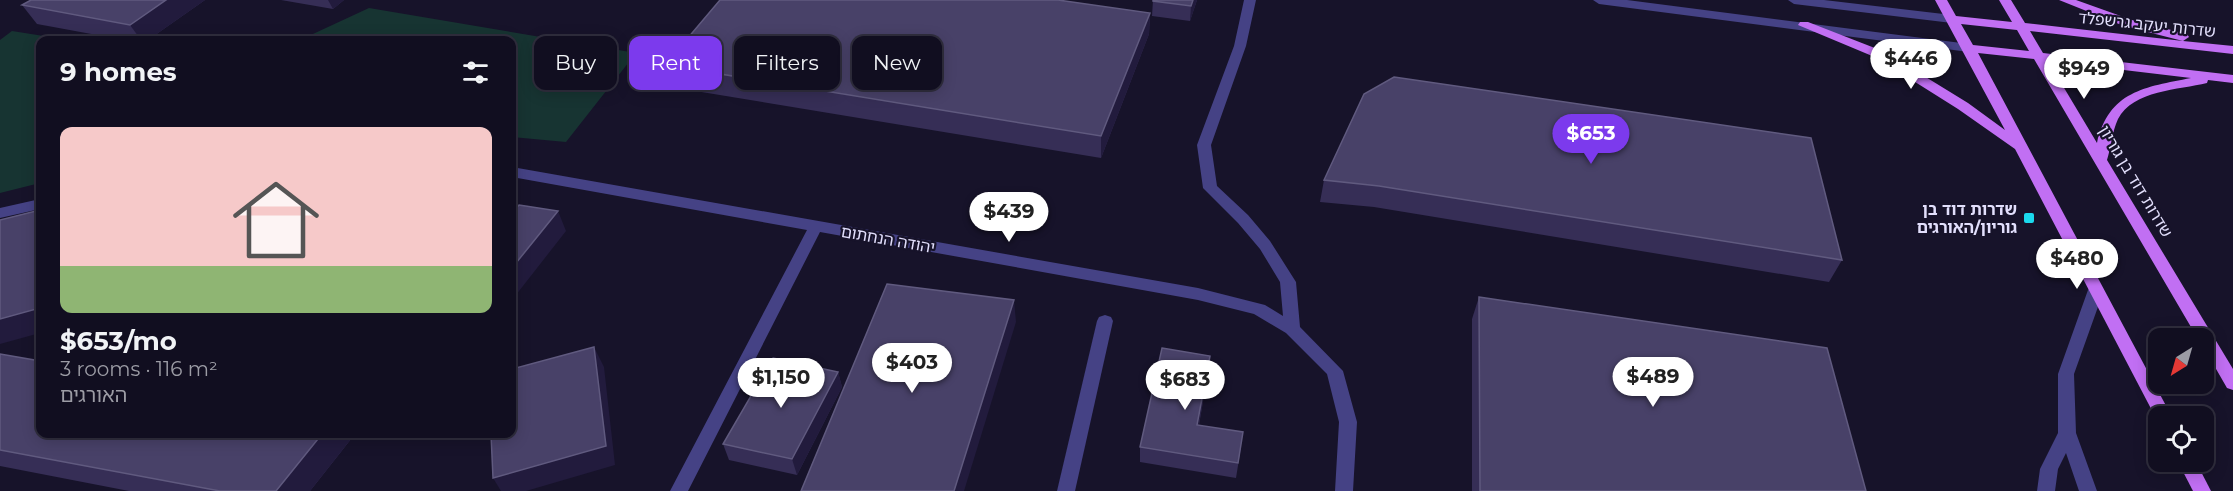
<!DOCTYPE html>
<html lang="en">
<head>
<meta charset="utf-8">
<style>
	:root { --surface:#110e20; --page:#1e1c2d; --text:#f1f3f6; --muted:#9c9ca5; --line:#302e3e; --accent:#7c3aed }
	body { margin:0; font-family:Montserrat,"Noto Sans Hebrew",sans-serif; background:var(--page); color:var(--text); height:100vh; display:flex; flex-direction:column; font-size:22px; white-space:nowrap }
	* { box-sizing:border-box; margin:0 }
	p { font-size:20px; color:var(--muted) }
	.icon { flex:none; width:33px; height:33px; fill:none; stroke:currentColor; stroke-width:2; stroke-linecap:round; stroke-linejoin:round }
	.map { position:relative; flex:1; overflow:hidden }
	.drawer { position:absolute; left:36px; top:36px; width:480px; height:402px; display:flex; flex-direction:column; background:var(--surface); border-radius:12px; box-shadow:0 3px 15px #0003,0 0 0 2px var(--line) }
	.drawer>* { flex:none }
	.banner { position:absolute; left:534px; top:36px; width:570px; height:54px; display:flex; gap:12px }
	.needle { width:39px; rotate:217deg }
	.fabs { position:absolute; left:2148px; top:328px; display:grid; gap:12px }
	.fabs a { display:grid; place-items:center; width:66px; height:66px; border-radius:12px; background:var(--surface); box-shadow:0 3px 15px #0003,0 0 0 2px var(--line); font-size:30px }
	.price { position:absolute; translate:-50% -51px; padding:0 14px; border-radius:21px; background:#fff; color:#222; font-size:20px; line-height:39px; filter:drop-shadow(0 2px 3px #0008) }
	.price::after { content:''; position:absolute; left:50%; top:36px; width:18px; height:14px; margin-left:-9px; background:inherit; clip-path:polygon(0 0,100% 0,50% 100%) }
	.price.current { background:var(--accent); color:#fff }
	ul { padding:0; list-style:none }
	li { display:grid; align-content:center; gap:12px; height:318px; padding:0 24px }
	li span { display:grid; place-items:center; height:186px; border-radius:12px; color:#555 }
	li>.icon { margin-inline-start:auto }
	span .icon { width:108px; height:108px; fill:#fffc; stroke-width:1 }
	li b { font-size:26px }
	h2 { display:flex; justify-content:space-between; align-items:center; height:72px; padding:0 24px; font-size:26px }
	.tag { padding:0 21px; border-radius:12px; background:var(--surface); box-shadow:0 3px 15px #0003,0 0 0 2px var(--line); font-size:21px; line-height:54px }
	.tag.current { background:var(--accent); color:#fff }
	.map>svg:first-child { display:block }
	.green { fill:#173432 }
	.lines { fill:none; stroke-linecap:round; stroke-linejoin:round }
	.minor { fill:#454285; fill-rule:evenodd }
	.major { fill:#c16ff3; fill-rule:evenodd }
	.wall { fill:#362e56 }
	.shaded-wall { fill:#221b3d }
	.building { fill:#484168; stroke:#605a7f; stroke-width:1.5 }
	.poi-dot { fill:#1bd9ed; stroke:#17132a; stroke-width:2 }
	.labels { text-anchor:middle; stroke-width:4.5; stroke-linejoin:round; paint-order:stroke }
	.street-label { font-size:16px; fill:#e2dffc; stroke:#17132a }
	.poi-label { font-size:16px; font-weight:bold; fill:#e2dffc; stroke:#17132a; text-anchor:end }
</style>
</head>
<body>
<div class="map">
<svg width="2233" height="491" viewBox="0 0 2233 491">
	<rect width="100%" height="100%" fill="#17132a"/>
	<!-- green -->
	<g class="green">
		<path d="M369 8 636 53 566 142 512 137V40H300Z"/>
		<path d="M12 31 69 40H40V183L0 193V40Z"/>
	</g>
	<g class="lines">
		<!-- minor -->
		<g class="minor">
			<path d="M1244 0H1256L1246 46 1211 145 1217 186 1248 215 1270 241 1296 282 1300 327 1343 371 1357 422 1353 491H1335L1339 422 1327 374 1286 333 1254 314 1198 300 820 232 688 491H670L807 230 512 177V167L1198 288 1265 305 1283 316 1280 282 1260 249 1238 223 1203 188 1197 145 1234 46Z"/>
			<path d="M1593 0H1627L1969 44 1975 48 1969 52 1599 4Z"/>
			<path d="M1788 0H1824L1952 15 1958 19 1952 23 1794 4Z"/>
			<path d="M40 199V209L0 218V208Z"/>
			<path d="M2096 284 2101 286 2104 290 2074 374 2076 433 2097 491H2079L2066 453 2058 469 2055 491H2037L2040 469 2058 433V374L2088 290 2091 286Z"/>
			<path d="M1105 315 1111 317 1113 321 1075 491H1057L1097 321 1099 317Z"/>
		</g>
		<!-- major -->
		<g class="major">
			<path d="M1935 0H1947L1956 16 2012 22 1999 0H2011L2025 23 2183 41 2124 26 2059 0H2076L2132 20 2187 34 2189 37 2183 41 2233 46V54L2030 31 2043 53 2233 75V83L2208 80 2207 83C2179 90 2133 90 2118 119 2112 132 2111 147 2107 160L2233 369V390L2227 388 2204 348V339H2198L2034 59 1978 53 2172 417H2158V422L2015 149 1958 109 1877 58 1798 25 1800 22H1808L1885 52 1968 103 2005 130ZM1961 24 2017 30 2029 51 1973 45ZM2048 61 2191 78C2145 87 2109 91 2097 143Z"/>
			<path d="M2178 462H2196L2211 491H2193Z"/>
		</g>
	</g>
	<!-- wall -->
	<g class="wall">
		<path d="M205 0 148 40H124L37 24 22 5Z"/>
		<path d="M281 0H344L333 9Z"/>
		<path d="M1153 0H1197L1190 21 1152 16Z"/>
		<path d="M1150 13 1149 34 1101 158 671 87 665 65Z"/>
		<path d="M1811 138 1842 260 1829 282 1374 207 1320 202 1324 180Z"/>
		<path d="M1479 297 1866 491H1472V319Z"/>
		<path d="M0 354 40 434H355L310 491H129L0 466Z"/>
		<path d="M1210 356 1208 372 1199 425 1241 447 1236 478 1140 462V447Z"/>
		<path d="M838 372 842 387 797 475 729 460 723 444Z"/>
	</g>
	<!-- shaded-wall -->
	<g class="shaded-wall">
		<path d="M166 0H205L148 40H141L130 25Z"/>
		<path d="M328 0H344L333 9Z"/>
		<path d="M1193 0H1197L1190 21 1191 6Z"/>
		<path d="M1150 13 1149 34 1101 158V136Z"/>
		<path d="M558 211 566 231 512 300V268Z"/>
		<path d="M1014 300 1016 322 964 491H954Z"/>
		<path d="M40 308V333L0 344V319Z"/>
		<path d="M594 347 604 367 615 465 526 491H501L493 478Z"/>
		<path d="M1210 356 1208 372 1196 440 1197 425Z"/>
		<path d="M838 372 842 387 797 475 792 459Z"/>
		<path d="M322 434H355L310 491H276Z"/>
	</g>
	<!-- building -->
	<g class="building">
		<path d="M31 0H166L130 25 22 5Z"/>
		<path d="M720 0H1058L1150 13 1101 136 665 65Z"/>
		<path d="M1153 0H1193L1191 6 1153 1Z"/>
		<path d="M1394 77 1811 138 1842 260 1379 186 1324 180 1364 94Z"/>
		<path d="M519 205 558 211 512 268V213Z"/>
		<path d="M40 210V308L0 319V220Z"/>
		<path d="M887 284 1014 300 954 491H801Z"/>
		<path d="M1479 297 1827 348 1866 491H1480Z"/>
		<path d="M594 347 606 446 493 478 491 434H512V369Z"/>
		<path d="M1162 348 1210 356 1197 425 1243 432 1238 463 1140 447Z"/>
		<path d="M0 354 40 361V434H322L276 491H220L0 450Z"/>
		<path d="M773 358 838 372 792 459 723 444Z"/>
	</g>
	<!-- markers -->
	<rect class="poi-dot" x="2023" y="212" width="12" height="12" rx="3"/>
	<g class="labels">
		<!-- street labels -->
		<g class="street-label">
			<text transform="translate(2147 24) rotate(6)" y="6">שדרות יעקב גרשפלד</text>
			<text transform="translate(2136 181) rotate(59)" y="6">שדרות דוד בן גוריון</text>
			<text transform="translate(888 239) rotate(10)" y="6">יהודה הנחתום</text>
		</g>
		<!-- poi labels -->
		<g class="poi-label">
			<text x="2017" y="215">שדרות דוד בן<tspan x="2017" dy="18">גוריון/האורגים</tspan></text>
		</g>
	</g>
</svg>
<div class="fabs">
<a><svg class="needle" viewBox="-14 -14 28 28"><path d="M0-13l5 13h-10z" fill="#e53935"/><path d="M0 13l5-13h-10z" fill="#9c9ca5"/></svg></a>
<a><svg class="icon" aria-label="locate" viewBox="0 0 24 24"><circle cx="12" cy="12" r="6"/><path d="M12 2v4M12 18v4M2 12h4M18 12h4"/></svg></a>
</div>
<b class="price" style="left:1911px;top:90px">$446</b>
<b class="price" style="left:2084px;top:100px">$949</b>
<b class="price current" style="left:1591px;top:165px">$653</b>
<b class="price" style="left:1009px;top:243px">$439</b>
<b class="price" style="left:2077px;top:290px">$480</b>
<b class="price" style="left:912px;top:394px">$403</b>
<b class="price" style="left:1653px;top:408px">$489</b>
<b class="price" style="left:781px;top:409px">$1,150</b>
<b class="price" style="left:1185px;top:411px">$683</b>
<div class="banner">
<a class="tag">Buy</a>
<a class="tag current">Rent</a>
<a class="tag">Filters</a>
<a class="tag">New</a>
</div>
<section class="drawer">
<h2>9 homes<svg class="icon" aria-label="filters" viewBox="0 0 24 24"><path d="M4 7h16M4 17h16"/><circle cx="9" cy="7" r="2"/><circle cx="15" cy="17" r="2"/></svg></h2>
<ul>
<li><span style="background:linear-gradient(#f6c9c9 75%,#8fb573 0)"><svg class="icon" aria-label="home" viewBox="0 0 24 24"><path d="M3 11l9-7 9 7M6 9v11h12V9"/></svg></span><div><b>$653/mo</b><p>3 rooms · 116 m²</p><p>האורגים</p></div></li>
</ul>
</section>
</div>
</body>
</html>
